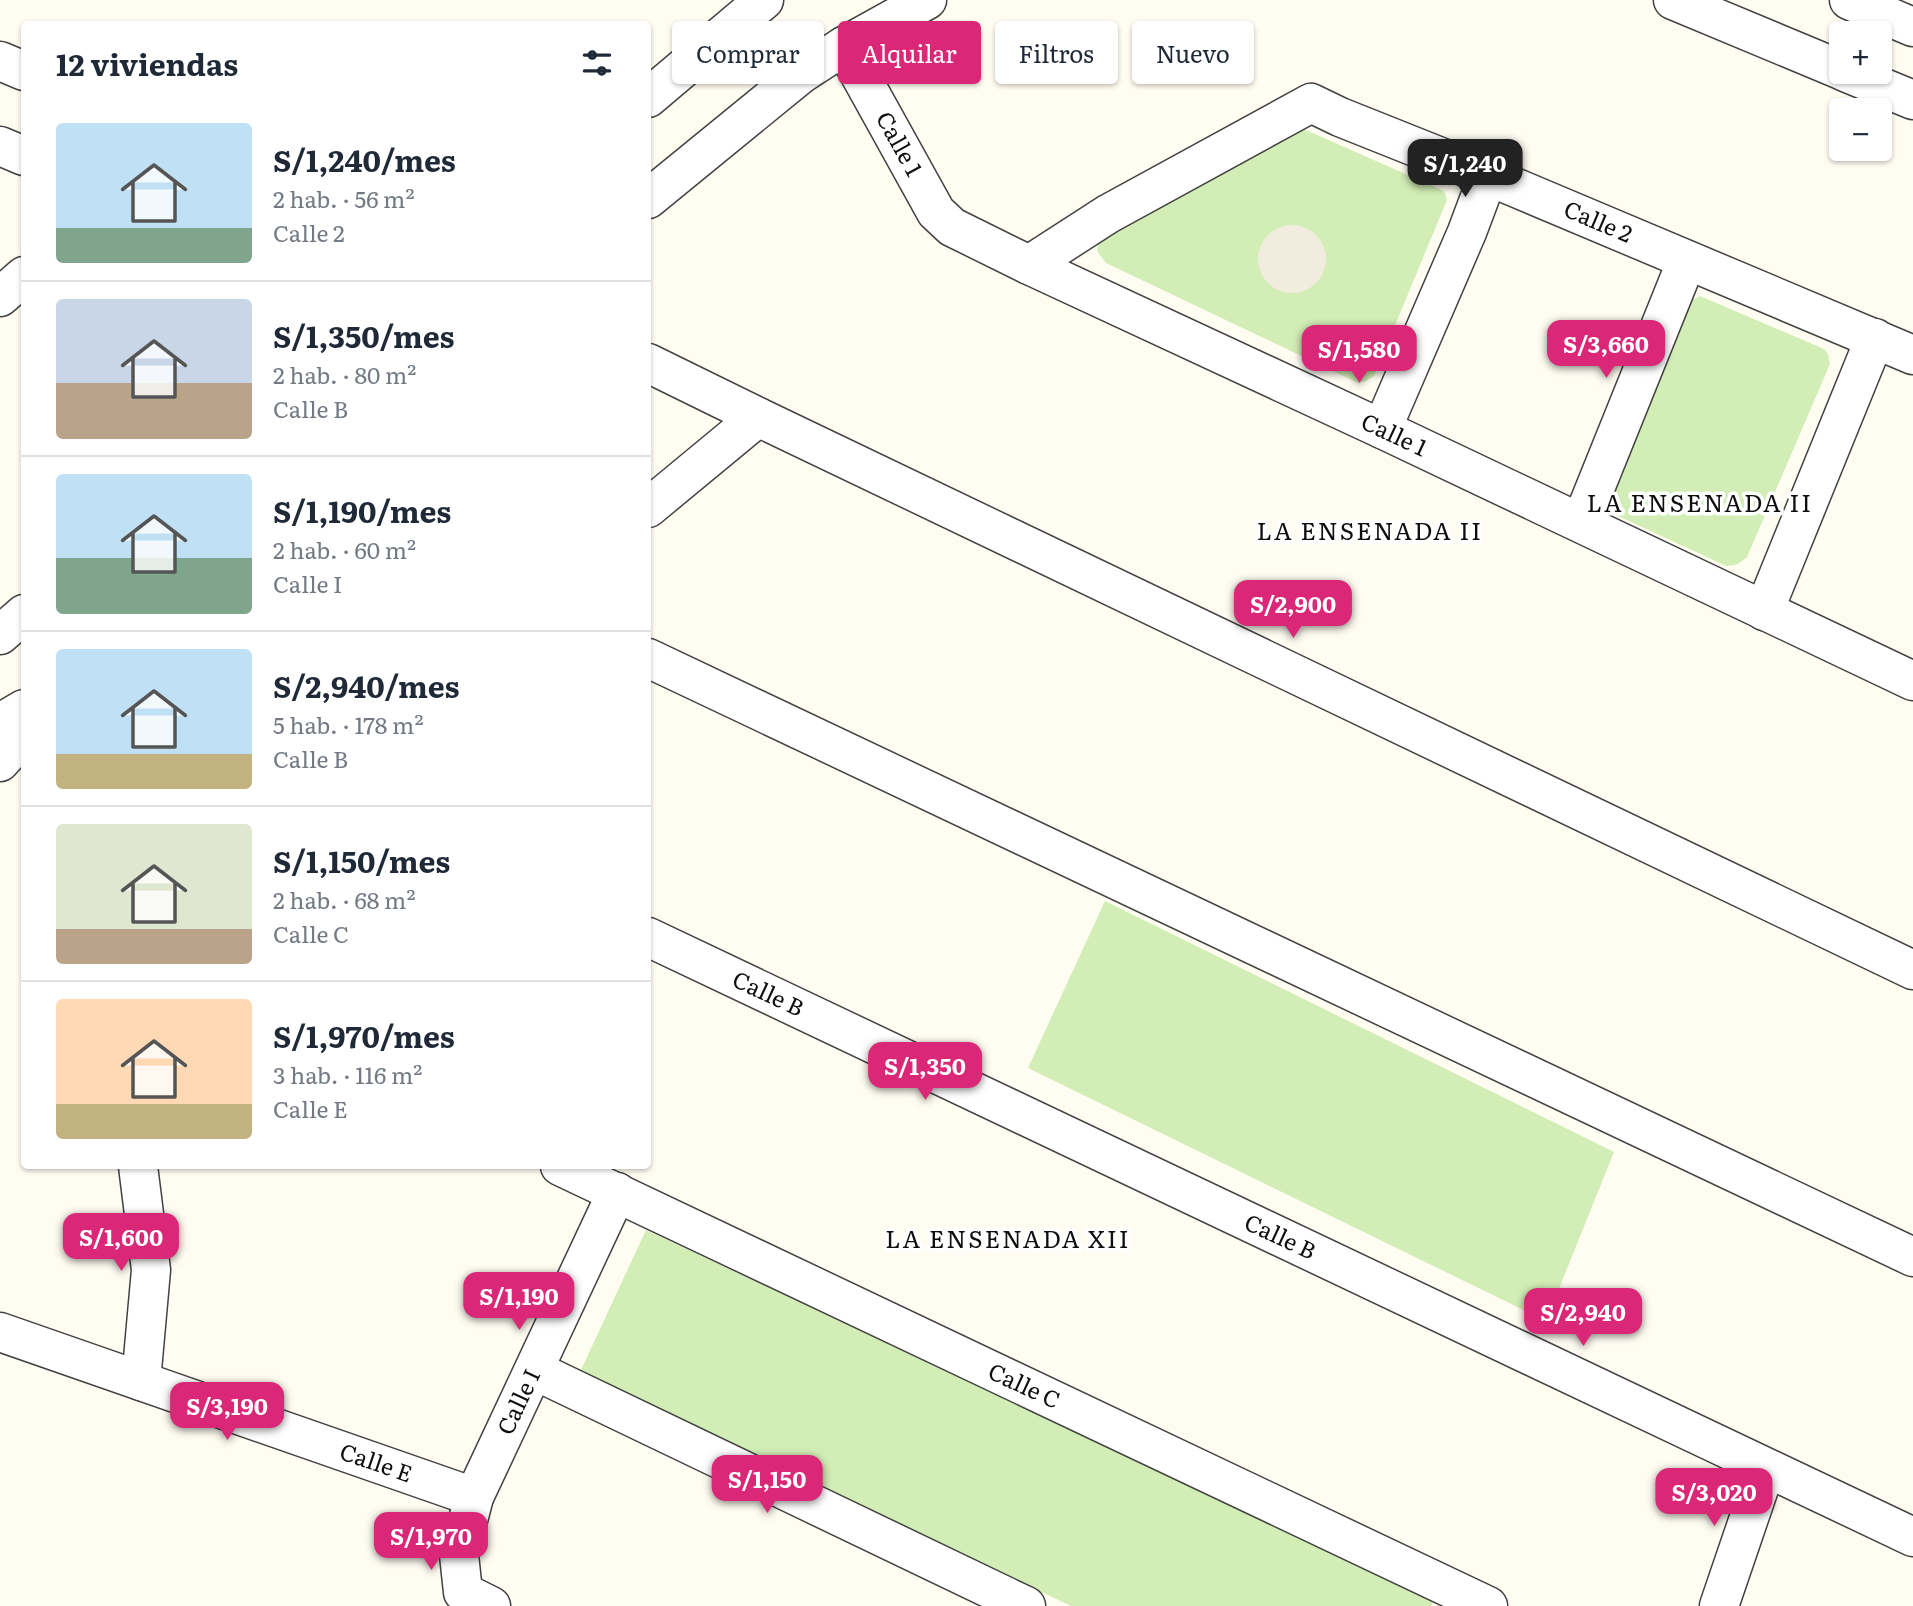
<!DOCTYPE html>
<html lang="es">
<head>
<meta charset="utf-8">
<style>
	:root { --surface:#fff; --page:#f6f6f7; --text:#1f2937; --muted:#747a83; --line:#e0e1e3; --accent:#db2777 }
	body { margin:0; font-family:Literata,serif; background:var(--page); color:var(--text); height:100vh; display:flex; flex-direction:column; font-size:26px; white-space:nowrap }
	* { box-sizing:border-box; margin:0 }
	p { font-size:23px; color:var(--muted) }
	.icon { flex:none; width:38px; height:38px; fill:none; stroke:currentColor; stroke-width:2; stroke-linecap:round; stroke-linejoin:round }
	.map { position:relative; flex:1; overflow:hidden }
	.drawer { position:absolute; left:21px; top:21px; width:630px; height:1148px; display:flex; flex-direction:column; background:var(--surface); border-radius:7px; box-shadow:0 2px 5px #0004 }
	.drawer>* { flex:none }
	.top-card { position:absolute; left:672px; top:21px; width:665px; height:63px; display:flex; gap:14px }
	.buttons { position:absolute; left:1829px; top:21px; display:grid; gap:14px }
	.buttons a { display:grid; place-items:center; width:63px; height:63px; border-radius:7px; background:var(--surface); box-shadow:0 2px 5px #0004; font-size:35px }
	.price { position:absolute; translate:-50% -60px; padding:0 16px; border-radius:14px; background:var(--accent); color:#fff; font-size:23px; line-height:46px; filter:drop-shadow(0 2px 4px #0008) }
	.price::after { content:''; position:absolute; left:50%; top:42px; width:21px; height:16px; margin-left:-10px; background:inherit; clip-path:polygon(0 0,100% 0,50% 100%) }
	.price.selected { background:#222; color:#fff }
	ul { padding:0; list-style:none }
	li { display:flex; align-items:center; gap:21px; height:175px; padding:0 35px }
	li+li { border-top:2px solid var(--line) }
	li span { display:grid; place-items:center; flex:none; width:196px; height:140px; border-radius:7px; color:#555 }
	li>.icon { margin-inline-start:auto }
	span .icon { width:84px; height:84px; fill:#fffc; stroke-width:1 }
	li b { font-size:30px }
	h2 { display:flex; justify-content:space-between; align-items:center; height:84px; padding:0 35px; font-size:30px }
	.tag { padding:0 24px; border-radius:7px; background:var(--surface); box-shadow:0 2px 5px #0004; font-size:24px; line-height:63px }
	.tag.selected { background:var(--accent); color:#fff }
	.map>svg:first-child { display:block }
	.park { fill:#d2eeb6 }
	.plaza { fill:#f1ecde }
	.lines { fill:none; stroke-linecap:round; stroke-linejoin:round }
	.minor-casing { stroke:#424242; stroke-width:41 }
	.tertiary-casing { stroke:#424242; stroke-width:41 }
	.minor { stroke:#fff; stroke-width:38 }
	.tertiary { stroke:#fff; stroke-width:38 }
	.labels { text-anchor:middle; stroke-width:7; stroke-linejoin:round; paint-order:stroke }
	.street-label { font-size:23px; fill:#0f0f0f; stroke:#fff }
	.neighbourhood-label { font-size:24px; letter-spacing:2px; fill:#0f0f0f; stroke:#fff }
</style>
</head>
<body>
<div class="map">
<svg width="1913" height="1606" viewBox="0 0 1913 1606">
	<rect width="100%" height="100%" fill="#fffcf1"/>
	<!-- park -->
	<g class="park">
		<path d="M1299 127 1444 191 1447 200 1374 376 1366 381 1358 383 1106 263 1097 251 1098 243 1102 233Z"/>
		<path d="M1700 296 1824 349 1828 354 1830 364 1747 557C1740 563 1736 566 1726 566L1614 514 1609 499 1687 303Z"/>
		<path d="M1105 901 1614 1152 1546 1321 1028 1068Z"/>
		<path d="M646 1230 1433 1600 1431 1606H1071L580 1372Z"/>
	</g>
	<!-- plaza -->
	<circle class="plaza" cx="1292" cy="259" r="34"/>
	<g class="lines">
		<defs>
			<g id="minor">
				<path d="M1673 0 1841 70"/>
				<path d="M1849 0 1913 27"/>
				<path d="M844 46 936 212 952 227 1029 265 1382 429 1913 681"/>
				<path d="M1845 72 1913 100"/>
				<path d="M1029 265 1108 214 1311 103 1340 117 1488 176 1913 355"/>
				<path d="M0 297 24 276"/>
				<path d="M1382 429 1467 232 1488 176"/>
				<path d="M648 508 758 417"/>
				<path d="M1581 523 1687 260"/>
				<path d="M1764 611 1875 338"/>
				<path d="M648 658 1913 1257"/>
				<path d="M0 762 24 735"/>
				<path d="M648 937 1913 1537"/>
				<path d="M138 1166 151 1270 141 1381"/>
				<path d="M560 1166 1488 1606"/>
				<path d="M0 1332 474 1497"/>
				<path d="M534 1370 1026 1606"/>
				<path d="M491 1606 463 1592 459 1555 474 1497 617 1192"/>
				<path d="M1719 1606 1766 1468"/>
			</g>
			<g id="tertiary">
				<path d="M0 61 24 71"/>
				<path d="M648 98 764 0"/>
				<path d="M0 146 24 156"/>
				<path d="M648 199 801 74 844 46 927 0"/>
				<path d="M648 363 758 417 1913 970"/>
				<path d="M0 635 24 614"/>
				<path d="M0 723 24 709"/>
			</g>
		</defs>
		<!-- minor casing -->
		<use href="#minor" class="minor-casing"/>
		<!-- tertiary casing -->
		<use href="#tertiary" class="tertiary-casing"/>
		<!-- minor -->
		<use href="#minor" class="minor"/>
		<!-- tertiary -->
		<use href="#tertiary" class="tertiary"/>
	</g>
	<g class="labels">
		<!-- street labels -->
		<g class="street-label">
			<text transform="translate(899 144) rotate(61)" y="8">Calle 1</text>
			<text transform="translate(1598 222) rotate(23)" y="8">Calle 2</text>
			<text transform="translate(1394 435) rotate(25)" y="8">Calle 1</text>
			<text transform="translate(768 994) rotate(25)" y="8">Calle B</text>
			<text transform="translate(1280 1237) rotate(25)" y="8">Calle B</text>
			<text transform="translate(1024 1386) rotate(25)" y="8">Calle C</text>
			<text transform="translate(519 1402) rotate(-65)" y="8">Calle I</text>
			<text transform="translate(376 1463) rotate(19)" y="8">Calle E</text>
		</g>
		<!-- neighbourhood labels -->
		<g class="neighbourhood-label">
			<text x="1700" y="512">LA ENSENADA II</text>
			<text x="1370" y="540">LA ENSENADA II</text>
			<text x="1008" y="1248">LA ENSENADA XII</text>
		</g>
	</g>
</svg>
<div class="buttons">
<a>+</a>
<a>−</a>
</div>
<b class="price selected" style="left:1465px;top:199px">S/1,240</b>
<b class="price" style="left:1606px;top:380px">S/3,660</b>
<b class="price" style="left:1359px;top:385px">S/1,580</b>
<b class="price" style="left:1293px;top:640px">S/2,900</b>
<b class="price" style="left:925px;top:1102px">S/1,350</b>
<b class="price" style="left:121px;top:1273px">S/1,600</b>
<b class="price" style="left:519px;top:1332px">S/1,190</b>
<b class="price" style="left:1583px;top:1348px">S/2,940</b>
<b class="price" style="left:227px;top:1442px">S/3,190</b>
<b class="price" style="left:767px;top:1515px">S/1,150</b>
<b class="price" style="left:1714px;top:1528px">S/3,020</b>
<b class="price" style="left:431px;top:1572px">S/1,970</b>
<div class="top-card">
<a class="tag">Comprar</a>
<a class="tag selected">Alquilar</a>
<a class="tag">Filtros</a>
<a class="tag">Nuevo</a>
</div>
<section class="drawer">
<h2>12 viviendas<svg class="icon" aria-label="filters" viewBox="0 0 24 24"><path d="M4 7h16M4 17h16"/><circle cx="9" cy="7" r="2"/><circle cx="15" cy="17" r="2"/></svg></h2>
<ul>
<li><span style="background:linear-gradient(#bfe0f5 75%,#7fa58c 0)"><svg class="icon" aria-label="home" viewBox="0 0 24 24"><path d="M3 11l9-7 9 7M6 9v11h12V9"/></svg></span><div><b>S/1,240/mes</b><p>2 hab. · 56 m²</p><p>Calle 2</p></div></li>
<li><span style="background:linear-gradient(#c9d6e8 60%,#b9a48a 0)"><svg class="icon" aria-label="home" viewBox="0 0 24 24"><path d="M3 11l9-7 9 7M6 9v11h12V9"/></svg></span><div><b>S/1,350/mes</b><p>2 hab. · 80 m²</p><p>Calle B</p></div></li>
<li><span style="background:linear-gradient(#bfe0f5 60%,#7fa58c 0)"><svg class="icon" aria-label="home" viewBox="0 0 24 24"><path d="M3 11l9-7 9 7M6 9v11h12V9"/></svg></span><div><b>S/1,190/mes</b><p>2 hab. · 60 m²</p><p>Calle I</p></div></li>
<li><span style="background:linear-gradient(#bfe0f5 75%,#c2b280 0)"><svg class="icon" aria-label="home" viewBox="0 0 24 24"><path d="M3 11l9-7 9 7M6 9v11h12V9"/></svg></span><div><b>S/2,940/mes</b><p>5 hab. · 178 m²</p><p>Calle B</p></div></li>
<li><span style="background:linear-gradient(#dfe7d0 75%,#b9a48a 0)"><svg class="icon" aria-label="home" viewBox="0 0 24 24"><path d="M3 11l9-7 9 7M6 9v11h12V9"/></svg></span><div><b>S/1,150/mes</b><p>2 hab. · 68 m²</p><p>Calle C</p></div></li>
<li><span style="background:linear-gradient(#ffd9b3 75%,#c2b280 0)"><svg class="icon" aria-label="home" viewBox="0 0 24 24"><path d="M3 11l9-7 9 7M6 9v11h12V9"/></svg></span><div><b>S/1,970/mes</b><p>3 hab. · 116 m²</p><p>Calle E</p></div></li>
</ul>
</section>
</div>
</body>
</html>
